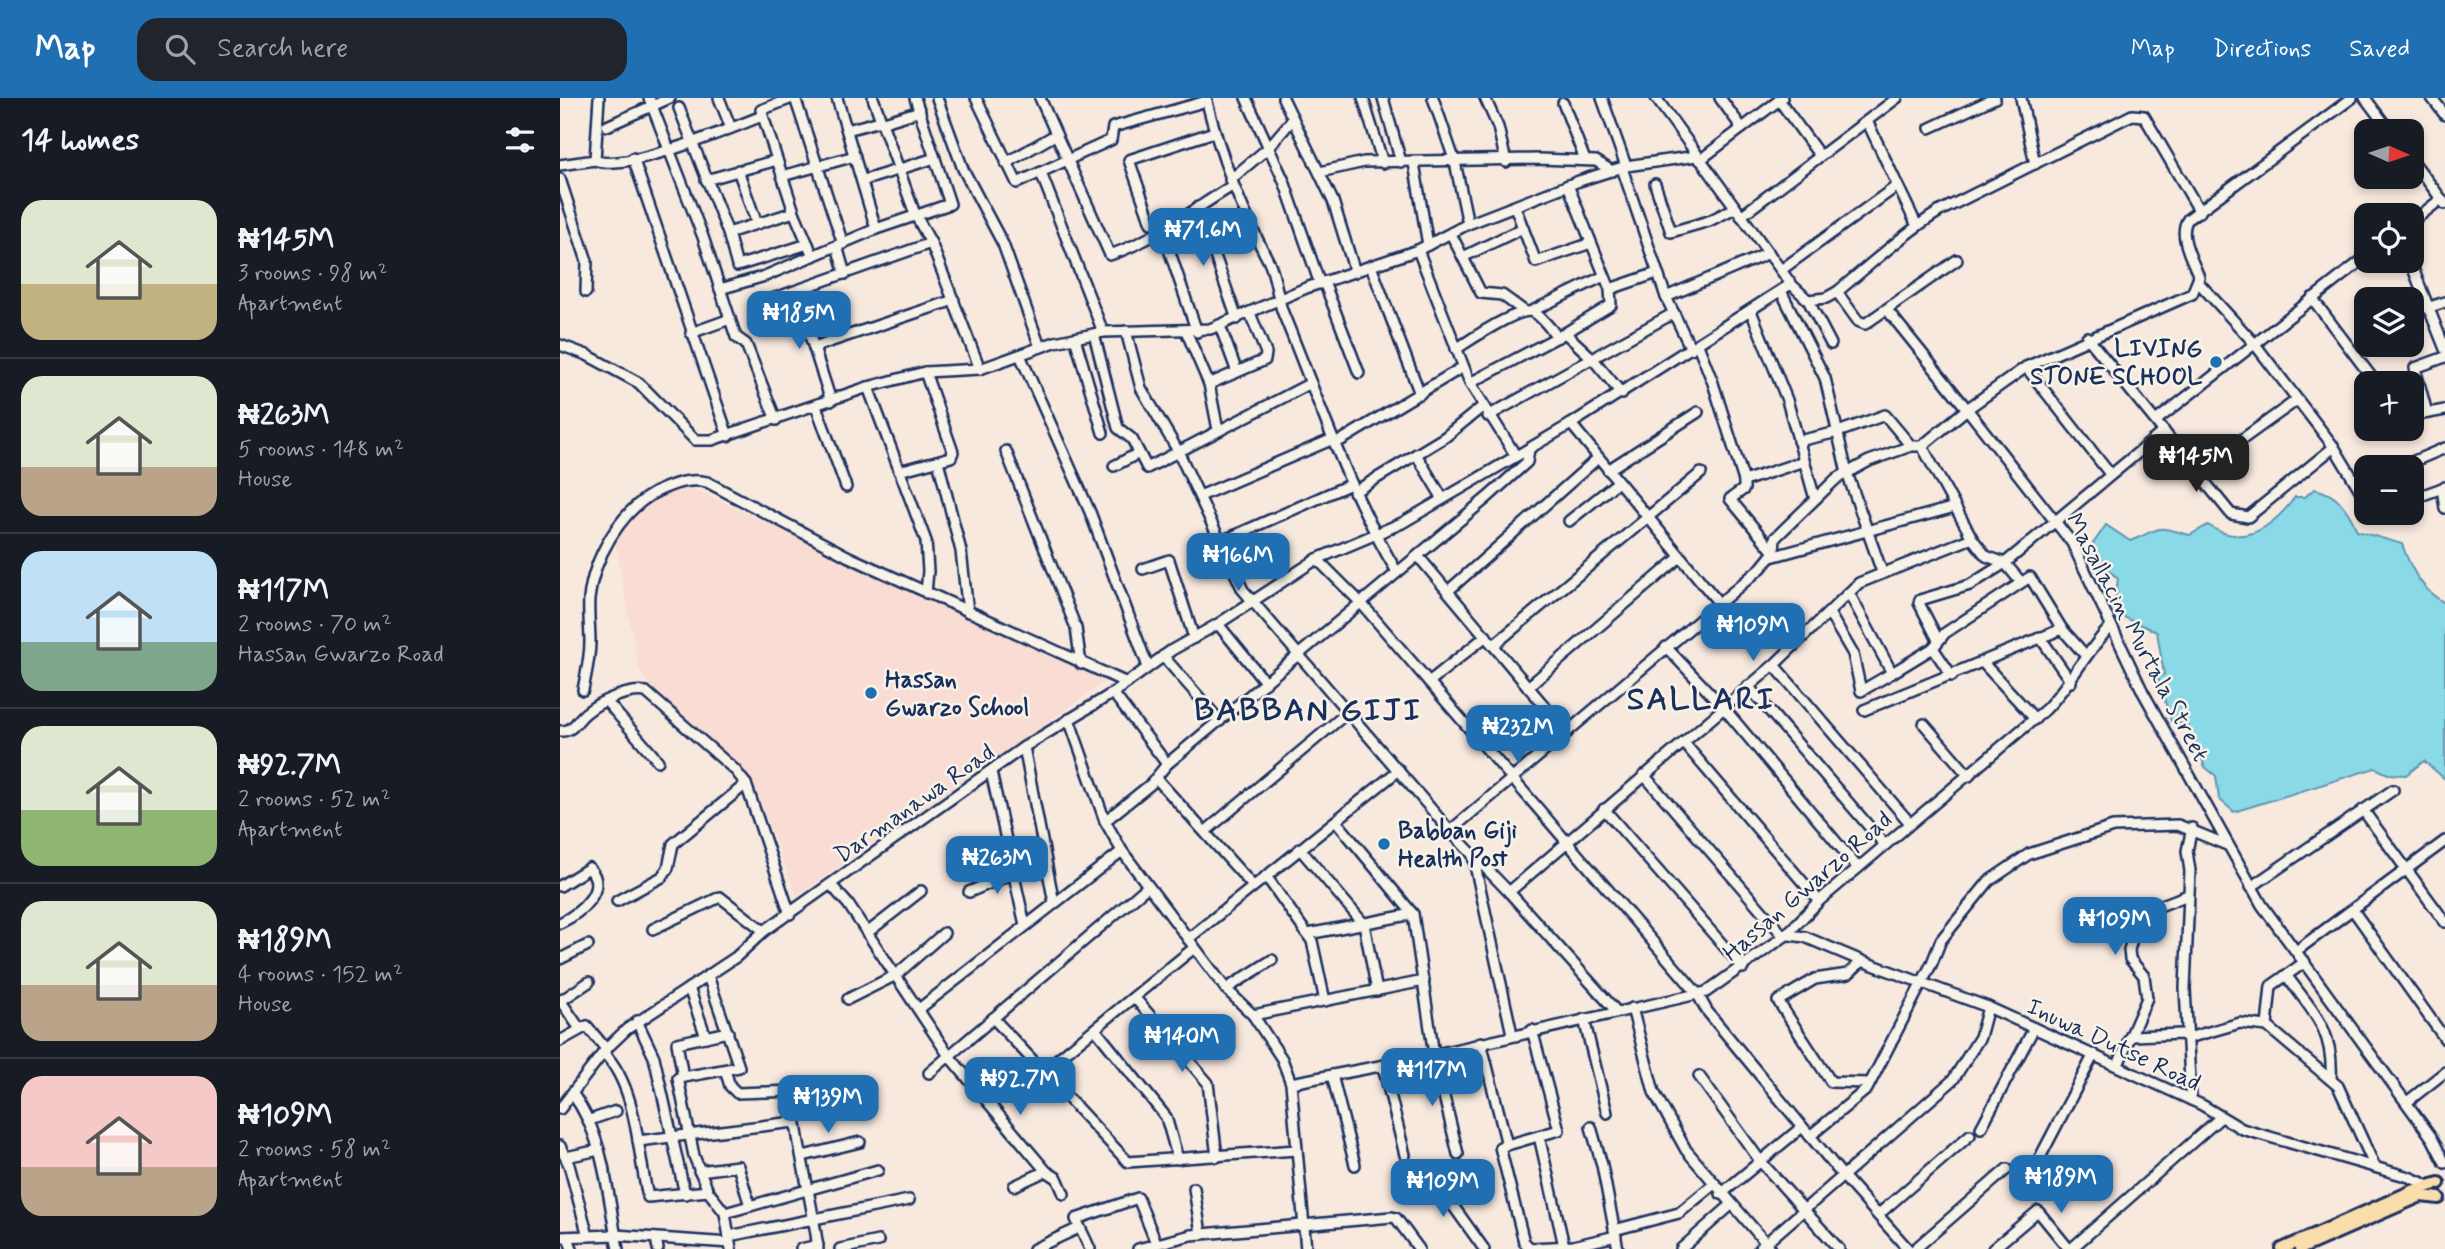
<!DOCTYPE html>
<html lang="en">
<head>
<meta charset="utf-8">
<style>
	:root { --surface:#171b24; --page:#20242c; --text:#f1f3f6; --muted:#9ea1a6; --line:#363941; --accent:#1f6fb2 }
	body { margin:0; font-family:Mynerve,sans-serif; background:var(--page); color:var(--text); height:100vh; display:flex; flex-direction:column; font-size:26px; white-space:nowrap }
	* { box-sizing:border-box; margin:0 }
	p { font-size:23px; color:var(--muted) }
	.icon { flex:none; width:38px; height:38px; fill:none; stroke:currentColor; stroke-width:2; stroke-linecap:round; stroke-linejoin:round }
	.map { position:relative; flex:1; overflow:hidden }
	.side { display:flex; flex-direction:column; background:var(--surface); width:560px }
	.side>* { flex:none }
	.needle { width:46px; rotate:93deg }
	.fabs { position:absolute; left:1794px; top:21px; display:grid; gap:14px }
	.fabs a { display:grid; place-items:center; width:70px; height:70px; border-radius:14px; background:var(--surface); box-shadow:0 4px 10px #0003; font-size:35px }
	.price { position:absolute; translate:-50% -60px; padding:0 16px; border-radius:14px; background:var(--accent); color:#fff; font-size:23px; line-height:46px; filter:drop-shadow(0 2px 4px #0008) }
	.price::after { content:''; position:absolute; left:50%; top:42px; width:21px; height:16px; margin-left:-10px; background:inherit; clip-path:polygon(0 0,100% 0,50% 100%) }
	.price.on { background:#222; color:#fff }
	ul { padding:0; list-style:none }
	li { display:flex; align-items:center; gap:21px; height:175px; padding:0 21px }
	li+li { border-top:2px solid var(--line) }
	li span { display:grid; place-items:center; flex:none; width:196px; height:140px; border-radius:21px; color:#555 }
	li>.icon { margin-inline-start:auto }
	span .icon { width:84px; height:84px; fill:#fffc; stroke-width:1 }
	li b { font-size:30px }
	h2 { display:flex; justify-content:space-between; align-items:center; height:84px; padding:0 21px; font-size:30px }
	header { display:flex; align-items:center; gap:42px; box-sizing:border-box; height:98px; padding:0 35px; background:var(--accent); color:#fff }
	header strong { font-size:33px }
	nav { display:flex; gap:38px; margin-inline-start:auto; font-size:24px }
	.search { width:490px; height:63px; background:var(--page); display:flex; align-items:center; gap:18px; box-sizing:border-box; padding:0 24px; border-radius:21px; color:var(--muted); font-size:26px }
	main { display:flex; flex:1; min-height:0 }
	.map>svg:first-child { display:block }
	.built { fill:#f9dcd4 }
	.water { fill:#8ad9e7; stroke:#5e95b0; stroke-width:2 }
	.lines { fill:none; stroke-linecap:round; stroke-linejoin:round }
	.minor-casing { stroke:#1b2f5e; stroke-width:14 }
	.major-casing { stroke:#1b2f5e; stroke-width:16 }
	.minor { stroke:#f7f3e8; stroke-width:9 }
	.major { stroke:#f9deab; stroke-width:10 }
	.poi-dot { fill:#1f6fb2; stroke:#f7f3e8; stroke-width:2.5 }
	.labels { text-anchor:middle; stroke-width:5; stroke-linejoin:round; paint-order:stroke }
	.poi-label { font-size:24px; font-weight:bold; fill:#1b2f5e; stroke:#f7f3e8; text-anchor:start }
	.street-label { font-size:24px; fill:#1b2f5e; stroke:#f7f3e8 }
	.district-label { font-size:32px; font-weight:bold; letter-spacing:2px; fill:#1b2f5e; stroke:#f7f3e8 }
</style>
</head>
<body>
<header>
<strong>Map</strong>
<div class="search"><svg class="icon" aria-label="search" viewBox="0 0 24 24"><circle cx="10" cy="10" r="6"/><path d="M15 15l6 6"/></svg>Search here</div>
<nav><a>Map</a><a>Directions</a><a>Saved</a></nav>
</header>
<main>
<section class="side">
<h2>14 homes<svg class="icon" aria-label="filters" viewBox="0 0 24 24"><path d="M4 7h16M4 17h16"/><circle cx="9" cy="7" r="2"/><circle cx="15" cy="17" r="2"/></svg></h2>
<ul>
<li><span style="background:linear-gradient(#dfe7d0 60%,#c2b280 0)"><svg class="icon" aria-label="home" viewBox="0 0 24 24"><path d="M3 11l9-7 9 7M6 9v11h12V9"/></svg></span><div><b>₦145M</b><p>3 rooms · 98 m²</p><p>Apartment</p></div></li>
<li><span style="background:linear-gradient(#dfe7d0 65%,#b9a48a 0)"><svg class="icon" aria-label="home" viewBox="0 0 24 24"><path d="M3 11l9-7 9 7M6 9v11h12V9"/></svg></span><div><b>₦263M</b><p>5 rooms · 148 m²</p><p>House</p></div></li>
<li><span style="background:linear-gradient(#bfe0f5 65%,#7fa58c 0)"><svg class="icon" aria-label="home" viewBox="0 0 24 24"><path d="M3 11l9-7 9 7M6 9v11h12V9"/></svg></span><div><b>₦117M</b><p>2 rooms · 70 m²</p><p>Hassan Gwarzo Road</p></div></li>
<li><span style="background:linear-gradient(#dfe7d0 60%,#8fb573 0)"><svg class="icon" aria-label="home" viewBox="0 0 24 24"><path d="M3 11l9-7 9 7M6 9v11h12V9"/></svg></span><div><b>₦92.7M</b><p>2 rooms · 52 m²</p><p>Apartment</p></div></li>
<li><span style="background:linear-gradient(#dfe7d0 60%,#b9a48a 0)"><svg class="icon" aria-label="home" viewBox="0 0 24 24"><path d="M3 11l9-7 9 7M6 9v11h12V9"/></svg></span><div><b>₦189M</b><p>4 rooms · 152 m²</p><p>House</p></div></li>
<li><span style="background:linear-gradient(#f6c9c9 65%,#b9a48a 0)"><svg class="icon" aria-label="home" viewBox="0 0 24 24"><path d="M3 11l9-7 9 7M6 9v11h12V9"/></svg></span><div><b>₦109M</b><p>2 rooms · 58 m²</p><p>Apartment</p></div></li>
</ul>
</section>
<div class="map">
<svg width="1885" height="1151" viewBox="0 0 1885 1151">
	<rect width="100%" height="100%" fill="#f8e9df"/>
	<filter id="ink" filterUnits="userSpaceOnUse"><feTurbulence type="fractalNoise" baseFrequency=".0143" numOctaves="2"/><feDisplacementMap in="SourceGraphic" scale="14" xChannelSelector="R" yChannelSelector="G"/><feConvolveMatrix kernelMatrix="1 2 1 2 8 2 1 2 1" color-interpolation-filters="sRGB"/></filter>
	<g filter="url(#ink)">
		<!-- built -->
		<path class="built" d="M117 389 141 394 545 584 237 798 191 683 133 628 98 602 79 572 55 443 85 404Z"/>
		<!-- water -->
		<path class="water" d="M1754 391C1777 395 1789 412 1797 433L1842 446C1850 470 1862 493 1885 505V681L1864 663 1846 677 1828 676 1815 670 1674 714 1659 701 1656 678 1645 669 1629 629 1611 623 1598 580 1604 576 1597 534 1559 517 1554 512 1558 481 1528 453 1546 427 1570 443C1604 430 1591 426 1630 437L1648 427C1683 451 1713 429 1735 399H1745Z"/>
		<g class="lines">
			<defs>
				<g id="minor">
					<path d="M89 0 143 139 176 239 186 246 216 322"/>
					<path d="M159 0 171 30"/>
					<path d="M232 0 201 12 234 114 253 158"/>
					<path d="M235 0 283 146"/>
					<path d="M277 0 316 131"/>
					<path d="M313 0 355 116 371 145 420 271"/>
					<path d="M377 0 403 71 443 146 480 249"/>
					<path d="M416 0 457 85 551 42 553 29 647 3"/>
					<path d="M480 0 550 157C596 141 631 113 672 88"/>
					<path d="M646 0C660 58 681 111 709 164 716 179 717 199 723 215 759 302 788 393 837 474"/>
					<path d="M686 0 724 83 760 186"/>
					<path d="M723 0 773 103 795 174"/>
					<path d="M803 0 823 65"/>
					<path d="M823 0 841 64"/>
					<path d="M873 0 895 64 908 126"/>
					<path d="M925 0 938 29 946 64"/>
					<path d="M1042 0 1066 68"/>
					<path d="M1096 0 1231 186 1248 202 1266 200 1277 194C1310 167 1344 135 1380 113L1572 17 1584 18 1640 114"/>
					<path d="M1160 0 1182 30"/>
					<path d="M1461 0 1475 66"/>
					<path d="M1792 0 1628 121C1617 137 1633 163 1639 179L1632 196 1466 269 1407 311 1512 445 1583 594 1702 807 1872 1040 1885 1065"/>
					<path d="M1805 0 1830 33"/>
					<path d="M1872 0 1885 17"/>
					<path d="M1219 2 1260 58"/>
					<path d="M1003 5 1025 62"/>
					<path d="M119 10 168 135 177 168 248 146"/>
					<path d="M1307 23 1357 128"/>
					<path d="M321 25 360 13"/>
					<path d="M47 28 110 0"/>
					<path d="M1370 30 1435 0"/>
					<path d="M287 32 320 23"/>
					<path d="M73 60 168 338"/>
					<path d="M35 62C64 75 172 30 202 18"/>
					<path d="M1140 62 1222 0"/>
					<path d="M1852 62 1885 106"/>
					<path d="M446 65 495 37"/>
					<path d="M854 65 868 147"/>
					<path d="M0 67 35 62 39 0"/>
					<path d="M1062 70 1106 199 1131 251"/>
					<path d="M178 72 197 126"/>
					<path d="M760 74 804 64 978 61 1036 63 1052 73"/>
					<path d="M481 75 543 234"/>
					<path d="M222 78 295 58"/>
					<path d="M0 81 27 163 26 194"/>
					<path d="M146 82 217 62"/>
					<path d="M670 82 708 50 733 21"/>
					<path d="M302 83 375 60"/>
					<path d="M1095 86 1111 134 1149 123 1175 110"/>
					<path d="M638 109 677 221"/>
					<path d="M955 109 976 164 1031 145"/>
					<path d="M1181 118 1337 0"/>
					<path d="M1852 124 1881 101"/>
					<path d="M591 125 569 62 654 34"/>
					<path d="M603 134 637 234"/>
					<path d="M168 135 234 114"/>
					<path d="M891 136 921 195 942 197 964 213"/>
					<path d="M277 148 285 176"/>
					<path d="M858 152 910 285 956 358"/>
					<path d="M903 159 963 130"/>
					<path d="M1850 163 1885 251"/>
					<path d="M811 168 860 296"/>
					<path d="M1221 172 1337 88"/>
					<path d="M764 184 799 275"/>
					<path d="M1639 185 1694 245 1774 349 1806 402"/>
					<path d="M160 191 205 178 316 131 390 106 355 0"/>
					<path d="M1050 191 1097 175"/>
					<path d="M1221 193 1265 280 1287 375 1322 474"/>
					<path d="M236 194 271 303"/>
					<path d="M1277 194 1298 223 1305 226 1397 162"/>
					<path d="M1106 199 1209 155"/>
					<path d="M1752 200 1816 285"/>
					<path d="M209 202 371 145"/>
					<path d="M1248 202 1271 246"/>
					<path d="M1867 210 1885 204"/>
					<path d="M972 213 1044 178"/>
					<path d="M1191 213 1227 302 1255 401"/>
					<path d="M660 228 677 274"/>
					<path d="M566 233 581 290 618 353 683 492 890 733 949 794 1057 914"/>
					<path d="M626 233 649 286 658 332"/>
					<path d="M131 235 170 221"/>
					<path d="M1005 235 1032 260 1062 296"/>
					<path d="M534 236 558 330 572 341 587 370 751 285"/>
					<path d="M1527 239 1671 416 1688 419 1774 349"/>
					<path d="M515 240 543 335"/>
					<path d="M0 247 27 257 79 285 135 342H152L308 289 365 274 420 271 495 244 543 234 650 231 746 190 858 152 908 126 1019 83 1066 68 1137 58"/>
					<path d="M1138 247 1153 285 1184 383V391L1170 401 1213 453"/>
					<path d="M254 249 394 202"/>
					<path d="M896 251C909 243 962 206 975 215 983 220 991 232 998 239"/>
					<path d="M460 257 530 414 588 569"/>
					<path d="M1466 269 1550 376"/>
					<path d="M910 285 1005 235 1051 207 1050 191 1008 87"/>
					<path d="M649 286 705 262 706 255 690 215"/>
					<path d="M308 289 366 443 368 473 366 495"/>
					<path d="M256 308 286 389"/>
					<path d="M1867 315 1855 270 1885 259"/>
					<path d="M928 318 1114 215"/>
					<path d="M1852 318 1885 312"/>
					<path d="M1597 322 1806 159"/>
					<path d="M1011 326 1158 504"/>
					<path d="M1238 343 1278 334 1325 317 1351 348"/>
					<path d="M775 346 903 269"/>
					<path d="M1362 348 1412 440 1426 458 1445 465 1460 483"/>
					<path d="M446 353 516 530 521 566"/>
					<path d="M856 356 883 401"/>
					<path d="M378 363 401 453 408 514"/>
					<path d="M554 368 579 355"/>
					<path d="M1840 369 1885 350"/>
					<path d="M1048 372 1138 314"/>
					<path d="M339 373 391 359 393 354 365 274"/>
					<path d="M1638 373 1737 302"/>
					<path d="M1184 383 1244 363"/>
					<path d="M1882 390 1885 410"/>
					<path d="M794 394 885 339 922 309"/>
					<path d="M640 398 773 341"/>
					<path d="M1852 401 1885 389"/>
					<path d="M1009 423 1058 384"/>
					<path d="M662 443 791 386"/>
					<path d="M858 458 1007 635"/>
					<path d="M1211 459 1395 409"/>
					<path d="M757 461 801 505 1137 895 1147 913 1283 1078 1348 1151"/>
					<path d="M583 471 609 462 634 540"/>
					<path d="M888 493 1038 360"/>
					<path d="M1289 495 1332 575 1373 550 1385 535 1470 479 1502 531 1526 558"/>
					<path d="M1269 515 1293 556 1301 593 1332 575"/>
					<path d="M658 526 706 585"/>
					<path d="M1480 539 1511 584"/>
					<path d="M1378 542 1359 505 1360 502 1410 487 1445 465 1604 333"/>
					<path d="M934 547 1141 375"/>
					<path d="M1106 549 1163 609 1298 770"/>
					<path d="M1373 550 1392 578"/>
					<path d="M603 558 660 623"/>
					<path d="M1423 565 1475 621"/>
					<path d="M1214 567 1350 725"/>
					<path d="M869 584 926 538"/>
					<path d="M1188 588 1325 747"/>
					<path d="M968 589 1120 459"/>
					<path d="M23 592C26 576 30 560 30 544 30 530 28 515 29 501 33 461 60 413 96 394 113 386 128 380 147 384L289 459 567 585"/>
					<path d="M553 595 607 666"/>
					<path d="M47 604 98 663"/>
					<path d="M1304 612 1502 531"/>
					<path d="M509 621 545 723 562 753 666 891 693 917 722 961 731 985 746 1151"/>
					<path d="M1364 626 1409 678"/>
					<path d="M0 633C14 634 17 621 27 614 40 603 69 591 86 594L175 672 186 686 230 816"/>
					<path d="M1124 645 1259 803"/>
					<path d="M464 649 494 805"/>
					<path d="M431 674 465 827"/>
					<path d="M1084 677 1222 836 1245 839 1302 863 1428 909 1642 1007 1682 1031 1849 1079 1867 1087"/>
					<path d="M596 680 693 788"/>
					<path d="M1044 711 1183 870"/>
					<path d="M1803 712 1885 824"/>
					<path d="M545 723 591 686 607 666 928 399 967 364 969 351"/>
					<path d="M776 723 853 816 874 957 898 1056"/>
					<path d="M646 733 788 614"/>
					<path d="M890 733 1201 470 1214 454 1215 440 1276 381 1309 363 1351 348H1362L1407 311 1328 213"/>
					<path d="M740 751 804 826 817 893"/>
					<path d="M913 758 952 936"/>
					<path d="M706 778 752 843 765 903"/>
					<path d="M271 787 288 806 389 958 486 1073 497 1080 504 1096"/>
					<path d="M0 788 29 770C50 791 19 816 0 825"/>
					<path d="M1691 789 1833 692"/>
					<path d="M409 794 454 775"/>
					<path d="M949 794 1214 567 1299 485 1412 440"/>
					<path d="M57 803 102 779 108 770 113 746 186 686"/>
					<path d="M1793 812 1885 941"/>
					<path d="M93 831 160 799 204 833"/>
					<path d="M307 835 361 793"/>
					<path d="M748 836 853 816"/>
					<path d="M628 841 839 672"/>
					<path d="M1736 853 1885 743"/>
					<path d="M0 861 28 847"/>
					<path d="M1302 863 1288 876 1255 881 1218 903 1271 984 1309 985"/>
					<path d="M1726 877C1754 915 1774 932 1771 981"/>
					<path d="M148 878 179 969 118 980 134 1058 148 1093 165 1115 171 1151"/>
					<path d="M129 890 146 939"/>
					<path d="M666 891 712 862"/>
					<path d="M574 899 648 985 657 1059"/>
					<path d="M288 901 336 877 384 835"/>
					<path d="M0 902 20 931"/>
					<path d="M2 902 29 884"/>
					<path d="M1072 910 1094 994 1126 1052 1211 1151"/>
					<path d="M359 911 562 753"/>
					<path d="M693 917 864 883"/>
					<path d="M433 920 568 1064 736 1052"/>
					<path d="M1024 921 1047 1015"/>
					<path d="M77 923 94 959 125 1096"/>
					<path d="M1707 928 1711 888 1745 864"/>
					<path d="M535 931 606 1019 618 1061"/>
					<path d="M972 932 999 1032 940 1049 964 1144 970 1150 1013 1148 1056 1138"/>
					<path d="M1573 938 1622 936 1628 940 1680 925 1707 928 1778 988 1815 1069"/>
					<path d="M0 943 27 928 46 951"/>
					<path d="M921 944 947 1047"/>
					<path d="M44 955C78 991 77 1053 88 1099L148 1093"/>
					<path d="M1558 967 1587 900 1584 878 1570 861 1569 852 1575 831 1589 812 1628 797"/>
					<path d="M823 968 845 1057"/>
					<path d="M165 972 170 988 177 995 233 993C235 1045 252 1098 258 1151"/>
					<path d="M484 972 634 850"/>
					<path d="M369 975 587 789"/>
					<path d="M772 977 795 1067"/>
					<path d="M1139 978 1201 1064 1279 1151"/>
					<path d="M123 979 117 945 168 934"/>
					<path d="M731 985 846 963 1146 894 1225 838 1259 803 1486 611C1511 585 1526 554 1551 528"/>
					<path d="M12 995C45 1039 48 1099 58 1151"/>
					<path d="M1631 1002 1625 890 1630 773 1627 753 1632 730"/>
					<path d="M1847 1004 1885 974"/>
					<path d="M0 1011 46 951 67 931 176 859 204 833 464 649 553 595 612 552 658 526 757 461 842 425 1011 326 1231 186"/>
					<path d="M30 1022 56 1013"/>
					<path d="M1031 1029 1042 1067 1058 1151"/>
					<path d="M1421 1030 1474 930"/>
					<path d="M979 1038 1004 1148"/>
					<path d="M1250 1038 1307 991 1372 865 1381 842 1429 783 1469 756 1553 729 1618 727 1667 747"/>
					<path d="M78 1043 234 1024"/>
					<path d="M0 1048 9 1067 28 1138"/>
					<path d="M243 1058 300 1044"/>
					<path d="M6 1059 39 1052"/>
					<path d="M1475 1069 1534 956"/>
					<path d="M139 1073 178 1068 190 1108"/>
					<path d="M869 1074 924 1151"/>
					<path d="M454 1088 486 1073"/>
					<path d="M634 1090 641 1136"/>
					<path d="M1161 1096 1242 1029"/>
					<path d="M165 1115 318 1072"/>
					<path d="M1319 1116 1410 1037"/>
					<path d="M1054 1132 1119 1115 1153 1087"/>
					<path d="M169 1138 349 1102"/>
					<path d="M0 1139 55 1137 170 1145"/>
					<path d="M8 1139 12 1151"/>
					<path d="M96 1140 98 1151"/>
					<path d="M241 1151 258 1147"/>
					<path d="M280 1151 318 1143"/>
					<path d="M474 1151 519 1130"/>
					<path d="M530 1151 516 1121 578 1100 596 1145"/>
					<path d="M578 1151 631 1137 832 1119 836 1120 859 1151"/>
					<path d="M1121 1151 1171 1107"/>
					<path d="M1199 1151 1393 982 1420 939 1428 909"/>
					<path d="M1355 1151 1447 1071"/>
					<path d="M1433 1151 1478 1113 1509 1151"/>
					<path d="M1511 1151 1661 1019"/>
				</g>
				<g id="major">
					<path d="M1722 1151 1852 1093 1879 1085"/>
					<path d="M1740 1151 1861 1098 1879 1100"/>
				</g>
			</defs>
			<!-- minor casing -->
			<use href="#minor" class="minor-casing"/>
			<!-- major casing -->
			<use href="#major" class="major-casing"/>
			<!-- minor -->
			<use href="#minor" class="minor"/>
			<!-- major -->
			<use href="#major" class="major"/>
		</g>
	</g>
	<!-- markers -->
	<g class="poi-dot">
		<circle cx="1656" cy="264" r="7"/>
		<circle cx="311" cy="595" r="7"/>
		<circle cx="824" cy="746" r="7"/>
	</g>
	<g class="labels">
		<!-- poi labels -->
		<g class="poi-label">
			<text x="1642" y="258" text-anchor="end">LIVING<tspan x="1642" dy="28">STONE SCHOOL</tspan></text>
			<text x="325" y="589">Hassan<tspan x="325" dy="28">Gwarzo School</tspan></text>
			<text x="838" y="740">Babban Giji<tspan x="838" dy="28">Health Post</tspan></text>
		</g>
		<!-- street labels -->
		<g class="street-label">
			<text transform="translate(1578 539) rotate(62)" y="8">Masallacin Murtala Street</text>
			<text transform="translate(354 705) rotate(-35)" y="8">Darmanawa Road</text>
			<text transform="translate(1247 788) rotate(-41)" y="8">Hassan Gwarzo Road</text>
			<text transform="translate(1554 946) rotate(25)" y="8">Inuwa Dutse Road</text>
		</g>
		<!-- district labels -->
		<g class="district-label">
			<text x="1141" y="611">SALLARI</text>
			<text x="748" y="622">BABBAN GIJI</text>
		</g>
	</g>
</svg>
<div class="fabs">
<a><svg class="needle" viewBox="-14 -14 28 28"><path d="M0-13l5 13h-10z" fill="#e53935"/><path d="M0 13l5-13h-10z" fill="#9ea1a6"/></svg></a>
<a><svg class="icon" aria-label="locate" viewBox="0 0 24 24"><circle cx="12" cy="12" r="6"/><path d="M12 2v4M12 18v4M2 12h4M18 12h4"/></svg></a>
<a><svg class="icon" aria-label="layers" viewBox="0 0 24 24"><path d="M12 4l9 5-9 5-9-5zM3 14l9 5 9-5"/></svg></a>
<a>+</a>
<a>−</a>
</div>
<b class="price" style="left:643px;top:170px">₦71.6M</b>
<b class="price" style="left:239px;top:253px">₦185M</b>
<b class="price on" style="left:1636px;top:396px">₦145M</b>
<b class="price" style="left:678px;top:495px">₦166M</b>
<b class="price" style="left:1193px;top:565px">₦109M</b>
<b class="price" style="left:958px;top:667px">₦232M</b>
<b class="price" style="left:437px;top:798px">₦263M</b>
<b class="price" style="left:1555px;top:859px">₦109M</b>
<b class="price" style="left:622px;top:976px">₦140M</b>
<b class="price" style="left:872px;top:1010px">₦117M</b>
<b class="price" style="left:460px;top:1019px">₦92.7M</b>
<b class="price" style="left:268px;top:1037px">₦139M</b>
<b class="price" style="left:1501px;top:1117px">₦189M</b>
<b class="price" style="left:883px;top:1121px">₦109M</b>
</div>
</main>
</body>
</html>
